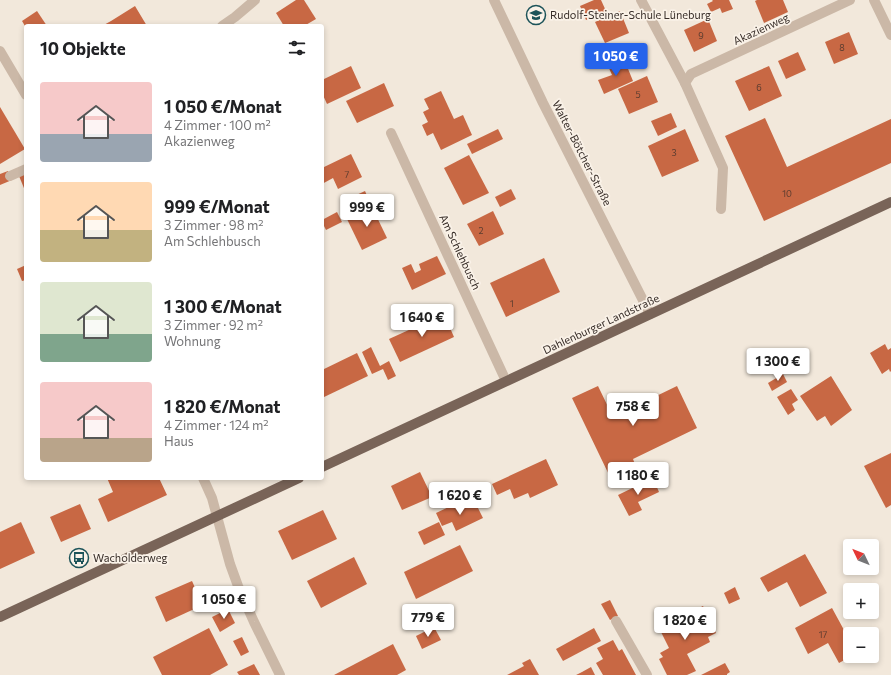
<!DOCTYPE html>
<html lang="de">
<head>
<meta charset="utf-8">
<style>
	:root { --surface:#fff; --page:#f6f6f6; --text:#202124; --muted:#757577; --accent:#2563eb }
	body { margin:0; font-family:Commissioner,sans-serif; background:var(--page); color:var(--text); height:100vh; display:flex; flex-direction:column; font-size:15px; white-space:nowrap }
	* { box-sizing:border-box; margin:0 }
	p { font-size:13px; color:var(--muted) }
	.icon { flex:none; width:22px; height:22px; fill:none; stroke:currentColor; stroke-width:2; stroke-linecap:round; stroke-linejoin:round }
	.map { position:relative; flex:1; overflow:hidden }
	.panel { position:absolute; left:24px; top:24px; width:300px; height:456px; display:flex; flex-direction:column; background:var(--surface); border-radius:4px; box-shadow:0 2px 6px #0003 }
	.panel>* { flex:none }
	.needle { width:26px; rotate:313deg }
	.tools { position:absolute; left:843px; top:539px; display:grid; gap:8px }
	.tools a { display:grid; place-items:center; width:36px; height:36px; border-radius:4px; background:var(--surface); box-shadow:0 2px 6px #0003; font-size:20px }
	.price { position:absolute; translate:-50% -34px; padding:0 9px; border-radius:4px; background:#fff; color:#222; font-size:13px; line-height:26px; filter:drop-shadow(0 1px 2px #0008) }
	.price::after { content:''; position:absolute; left:50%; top:24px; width:12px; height:9px; margin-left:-6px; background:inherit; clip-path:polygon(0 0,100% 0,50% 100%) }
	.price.on { background:var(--accent); color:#fff }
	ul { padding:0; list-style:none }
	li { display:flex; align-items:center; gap:12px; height:100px; padding:0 16px }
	li span { display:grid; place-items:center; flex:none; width:112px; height:80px; border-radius:4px; color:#555 }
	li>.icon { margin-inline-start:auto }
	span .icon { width:48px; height:48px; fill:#fffc; stroke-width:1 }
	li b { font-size:17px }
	h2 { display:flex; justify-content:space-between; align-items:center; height:48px; padding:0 16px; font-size:17px }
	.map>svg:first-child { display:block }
	.building { fill:#c86844 }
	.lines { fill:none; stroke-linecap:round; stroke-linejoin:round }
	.minor { stroke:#cbb8a7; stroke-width:10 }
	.major { stroke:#796458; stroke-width:10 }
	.labels { text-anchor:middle; stroke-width:3.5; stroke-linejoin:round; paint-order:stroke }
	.number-label { font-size:9px; fill:#5b3c2f }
	.poi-label { font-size:11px; fill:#372d28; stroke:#faf2e8; text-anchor:start }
	.street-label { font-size:11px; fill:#372d28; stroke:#faf2e8 }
</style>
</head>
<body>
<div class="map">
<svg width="891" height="675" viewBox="0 0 891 675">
	<rect width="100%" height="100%" fill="#f2e8db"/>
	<!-- building -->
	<g class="building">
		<path d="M296 0H304L316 19 304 26H284L276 13Z"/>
		<path d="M594 0H601L606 11 586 20 580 6Z"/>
		<path d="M712 0H729L733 9 722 13 720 8 711 12 707 4 713 1Z"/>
		<path d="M757 0H783L788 12 764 23 755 1Z"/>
		<path d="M135 6 147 26H102L111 21Z"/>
		<path d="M37 11 47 26H25L22 21Z"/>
		<path d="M620 11 629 33 605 43 595 22Z"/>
		<path d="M708 19 717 41 694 52 684 30Z"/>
		<path d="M849 32 858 54 834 64 825 42Z"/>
		<path d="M798 52 806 70 786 79 778 61Z"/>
		<path d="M624 59 633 81 604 94 598 80 612 75 608 66Z"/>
		<path d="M351 66 361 88 327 104 322 93V80Z"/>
		<path d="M769 66 782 96 749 111 735 81Z"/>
		<path d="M647 76 658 102 629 114 618 89Z"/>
		<path d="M384 83 394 106 357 123 346 101Z"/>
		<path d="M441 91 454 119 463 115 472 135 441 150 433 133 427 136 422 125 428 122 423 112 429 109 424 99Z"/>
		<path d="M0 107 25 149 0 164Z"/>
		<path d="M671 113 677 127 658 136 651 121Z"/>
		<path d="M765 118 787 167 891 119V163L764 221 725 136Z"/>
		<path d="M498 129 503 139 472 154 467 144Z"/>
		<path d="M685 129 699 161 662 177 648 146Z"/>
		<path d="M351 154 362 177 338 189 333 178 322 184V168Z"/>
		<path d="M469 155 489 193 463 205 444 168Z"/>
		<path d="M8 171 12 180 0 185V174Z"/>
		<path d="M26 173V193L19 176Z"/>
		<path d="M511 189 516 199 500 207 495 197Z"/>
		<path d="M365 191 371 205 356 212 350 198Z"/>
		<path d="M372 207 387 238 362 250 347 219Z"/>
		<path d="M493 211 504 234 479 246 467 224Z"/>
		<path d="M337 212 342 222 326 230 322 222V220Z"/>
		<path d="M437 256 446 274 412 290 402 268 411 264 415 273 421 270 419 264Z"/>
		<path d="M544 258 560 292 506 317 490 283Z"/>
		<path d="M26 265V280L22 281 17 269Z"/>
		<path d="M444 314 454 337 400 362 389 339Z"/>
		<path d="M885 344 888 350 891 348V371L890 372 889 369 882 374 870 353Z"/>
		<path d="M371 347 380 366 389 361 396 376 388 380 383 369 372 374 362 352Z"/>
		<path d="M357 353 368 376 322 398V370Z"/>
		<path d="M783 374 787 382 772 391 768 383Z"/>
		<path d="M831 376 852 410 831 426 825 416 817 421 800 396Z"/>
		<path d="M598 386 613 417 677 386 697 428 633 459 636 467 611 479 572 398Z"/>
		<path d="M791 389 798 400 792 404 795 410 788 415 777 397Z"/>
		<path d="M891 453V505L886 508 864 466Z"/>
		<path d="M546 459 558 485 530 498 528 493 514 499 510 489 497 495 492 484Z"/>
		<path d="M420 472 432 497 402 510 391 486Z"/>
		<path d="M107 478H159L167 495 108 522 98 499 113 492Z"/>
		<path d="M653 478 659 492 638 502 642 510 629 516 618 495Z"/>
		<path d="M475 502 483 518 456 531 452 522 442 526 436 513 455 504 458 510Z"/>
		<path d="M80 504 91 529 61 542 50 517Z"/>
		<path d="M323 510 337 539 292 560 278 531Z"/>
		<path d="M21 522 35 553 0 569V532Z"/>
		<path d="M439 522 445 535 424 545 418 532Z"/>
		<path d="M460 545 473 571 416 599 404 572Z"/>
		<path d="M805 554 827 593 800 607 787 582 768 592 760 578Z"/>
		<path d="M354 557 367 584 321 608 307 581Z"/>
		<path d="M192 581 203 605 166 622 155 597Z"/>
		<path d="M735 587 740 599 729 604 724 593Z"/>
		<path d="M610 600 618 616 610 620 601 604Z"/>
		<path d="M703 606 716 633 708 637 710 642 687 654 696 671 687 675H667L659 659 663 657 660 653 669 648 659 628Z"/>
		<path d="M832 608 850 641V657L839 663 828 643 808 654 795 628Z"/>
		<path d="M228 609 235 623 220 632 212 617Z"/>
		<path d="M434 627 441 640 422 649 416 636Z"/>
		<path d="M209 628 228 665 210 675H162L153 657Z"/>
		<path d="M594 628 601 641 563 661 556 649Z"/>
		<path d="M242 637 249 652 241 656 233 641Z"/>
		<path d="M613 640 619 651 622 649 636 675H603L596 663 603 659 597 648Z"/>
		<path d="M393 644 406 670 397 675H334Z"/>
		<path d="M530 659 539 675H507L524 666 522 663Z"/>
		<path d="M725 663 730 672 727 674V675H701Z"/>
		<path d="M254 664 260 675H239L237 672Z"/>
		<path d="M591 667 595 675H576L582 672Z"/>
	</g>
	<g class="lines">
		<!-- minor -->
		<g class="minor">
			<path d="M494 0 543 103 650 314"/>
			<path d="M641 0 685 83 723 168 721 209"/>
			<path d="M874 0 891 35"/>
			<path d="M222 26 235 17 255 0"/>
			<path d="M0 51 26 95"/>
			<path d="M685 83 691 74 850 0"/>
			<path d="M391 133 506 381"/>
			<path d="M10 176 26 169"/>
			<path d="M203 478 212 498 230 564 238 586 254 622 280 675"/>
			<path d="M616 621 647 675"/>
		</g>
		<!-- major -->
		<g class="major">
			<path d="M322 467 891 202"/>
			<path d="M0 617 299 478"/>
		</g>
	</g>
	<!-- icons -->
	<defs>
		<symbol id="school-ring" viewBox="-11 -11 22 22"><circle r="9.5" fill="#faf2e8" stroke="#1c5359" stroke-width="1.5"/><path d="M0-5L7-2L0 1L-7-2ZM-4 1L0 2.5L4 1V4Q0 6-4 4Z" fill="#1c5359"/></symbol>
		<symbol id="bus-ring" viewBox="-11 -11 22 22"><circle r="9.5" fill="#faf2e8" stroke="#1c5359" stroke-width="1.5"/><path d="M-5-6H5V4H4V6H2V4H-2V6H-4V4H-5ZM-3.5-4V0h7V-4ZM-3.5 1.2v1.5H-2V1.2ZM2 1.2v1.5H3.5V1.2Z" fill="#1c5359"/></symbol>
	</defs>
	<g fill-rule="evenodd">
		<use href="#school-ring" x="525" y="4" width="22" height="22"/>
		<use href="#bus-ring" x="68" y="547" width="22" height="22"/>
	</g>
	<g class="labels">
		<!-- number labels -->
		<g class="number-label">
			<text x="701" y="39">9</text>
			<text x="842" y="51">8</text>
			<text x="759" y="91">6</text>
			<text x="638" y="98">5</text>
			<text x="674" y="156">3</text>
			<text x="347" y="178">7</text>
			<text x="787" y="197">10</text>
			<text x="481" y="234">2</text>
			<text x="512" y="307">1</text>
			<text x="823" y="638">17</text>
		</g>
		<!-- poi labels -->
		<g class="poi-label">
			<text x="550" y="19">Rudolf-Steiner-Schule Lüneburg</text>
			<text x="93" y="562">Wacholderweg</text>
		</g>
		<!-- street labels -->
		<g class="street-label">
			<text transform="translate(761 29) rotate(-25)" y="4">Akazienweg</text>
			<text transform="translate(582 153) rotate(63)" y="4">Walter-Bötcher-Straße</text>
			<text transform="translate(460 252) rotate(65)" y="4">Am Schlehbusch</text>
			<text transform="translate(601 324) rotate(-25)" y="4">Dahlenburger Landstraße</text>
		</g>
	</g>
</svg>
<div class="tools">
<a><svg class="needle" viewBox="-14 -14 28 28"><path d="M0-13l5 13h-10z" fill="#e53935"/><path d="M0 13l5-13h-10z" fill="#757577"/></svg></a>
<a>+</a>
<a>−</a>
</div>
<b class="price on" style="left:616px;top:77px">1 050 €</b>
<b class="price" style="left:367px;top:228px">999 €</b>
<b class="price" style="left:422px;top:338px">1 640 €</b>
<b class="price" style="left:778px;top:382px">1 300 €</b>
<b class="price" style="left:633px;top:427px">758 €</b>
<b class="price" style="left:638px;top:496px">1 180 €</b>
<b class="price" style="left:460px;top:516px">1 620 €</b>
<b class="price" style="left:224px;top:620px">1 050 €</b>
<b class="price" style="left:428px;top:638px">779 €</b>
<b class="price" style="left:685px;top:641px">1 820 €</b>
<section class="panel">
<h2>10 Objekte<svg class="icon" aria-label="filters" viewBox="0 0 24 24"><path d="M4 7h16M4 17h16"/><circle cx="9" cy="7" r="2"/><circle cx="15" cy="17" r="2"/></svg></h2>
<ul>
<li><span style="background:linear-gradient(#f6c9c9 65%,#9aa5b1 0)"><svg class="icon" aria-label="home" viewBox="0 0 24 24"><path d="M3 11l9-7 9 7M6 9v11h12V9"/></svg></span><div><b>1 050 €/Monat</b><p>4 Zimmer · 100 m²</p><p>Akazienweg</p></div></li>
<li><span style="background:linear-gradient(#ffd9b3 60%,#c2b280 0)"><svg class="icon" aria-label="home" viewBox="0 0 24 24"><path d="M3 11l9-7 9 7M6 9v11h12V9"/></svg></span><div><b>999 €/Monat</b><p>3 Zimmer · 98 m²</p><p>Am Schlehbusch</p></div></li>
<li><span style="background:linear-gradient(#dfe7d0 65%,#7fa58c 0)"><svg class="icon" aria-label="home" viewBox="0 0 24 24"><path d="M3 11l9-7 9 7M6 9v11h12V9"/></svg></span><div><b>1 300 €/Monat</b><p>3 Zimmer · 92 m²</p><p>Wohnung</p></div></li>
<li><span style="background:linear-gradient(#f6c9c9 70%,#b9a48a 0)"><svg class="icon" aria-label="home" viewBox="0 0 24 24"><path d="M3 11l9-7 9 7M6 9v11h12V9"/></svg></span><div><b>1 820 €/Monat</b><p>4 Zimmer · 124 m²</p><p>Haus</p></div></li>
</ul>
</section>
</div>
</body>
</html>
